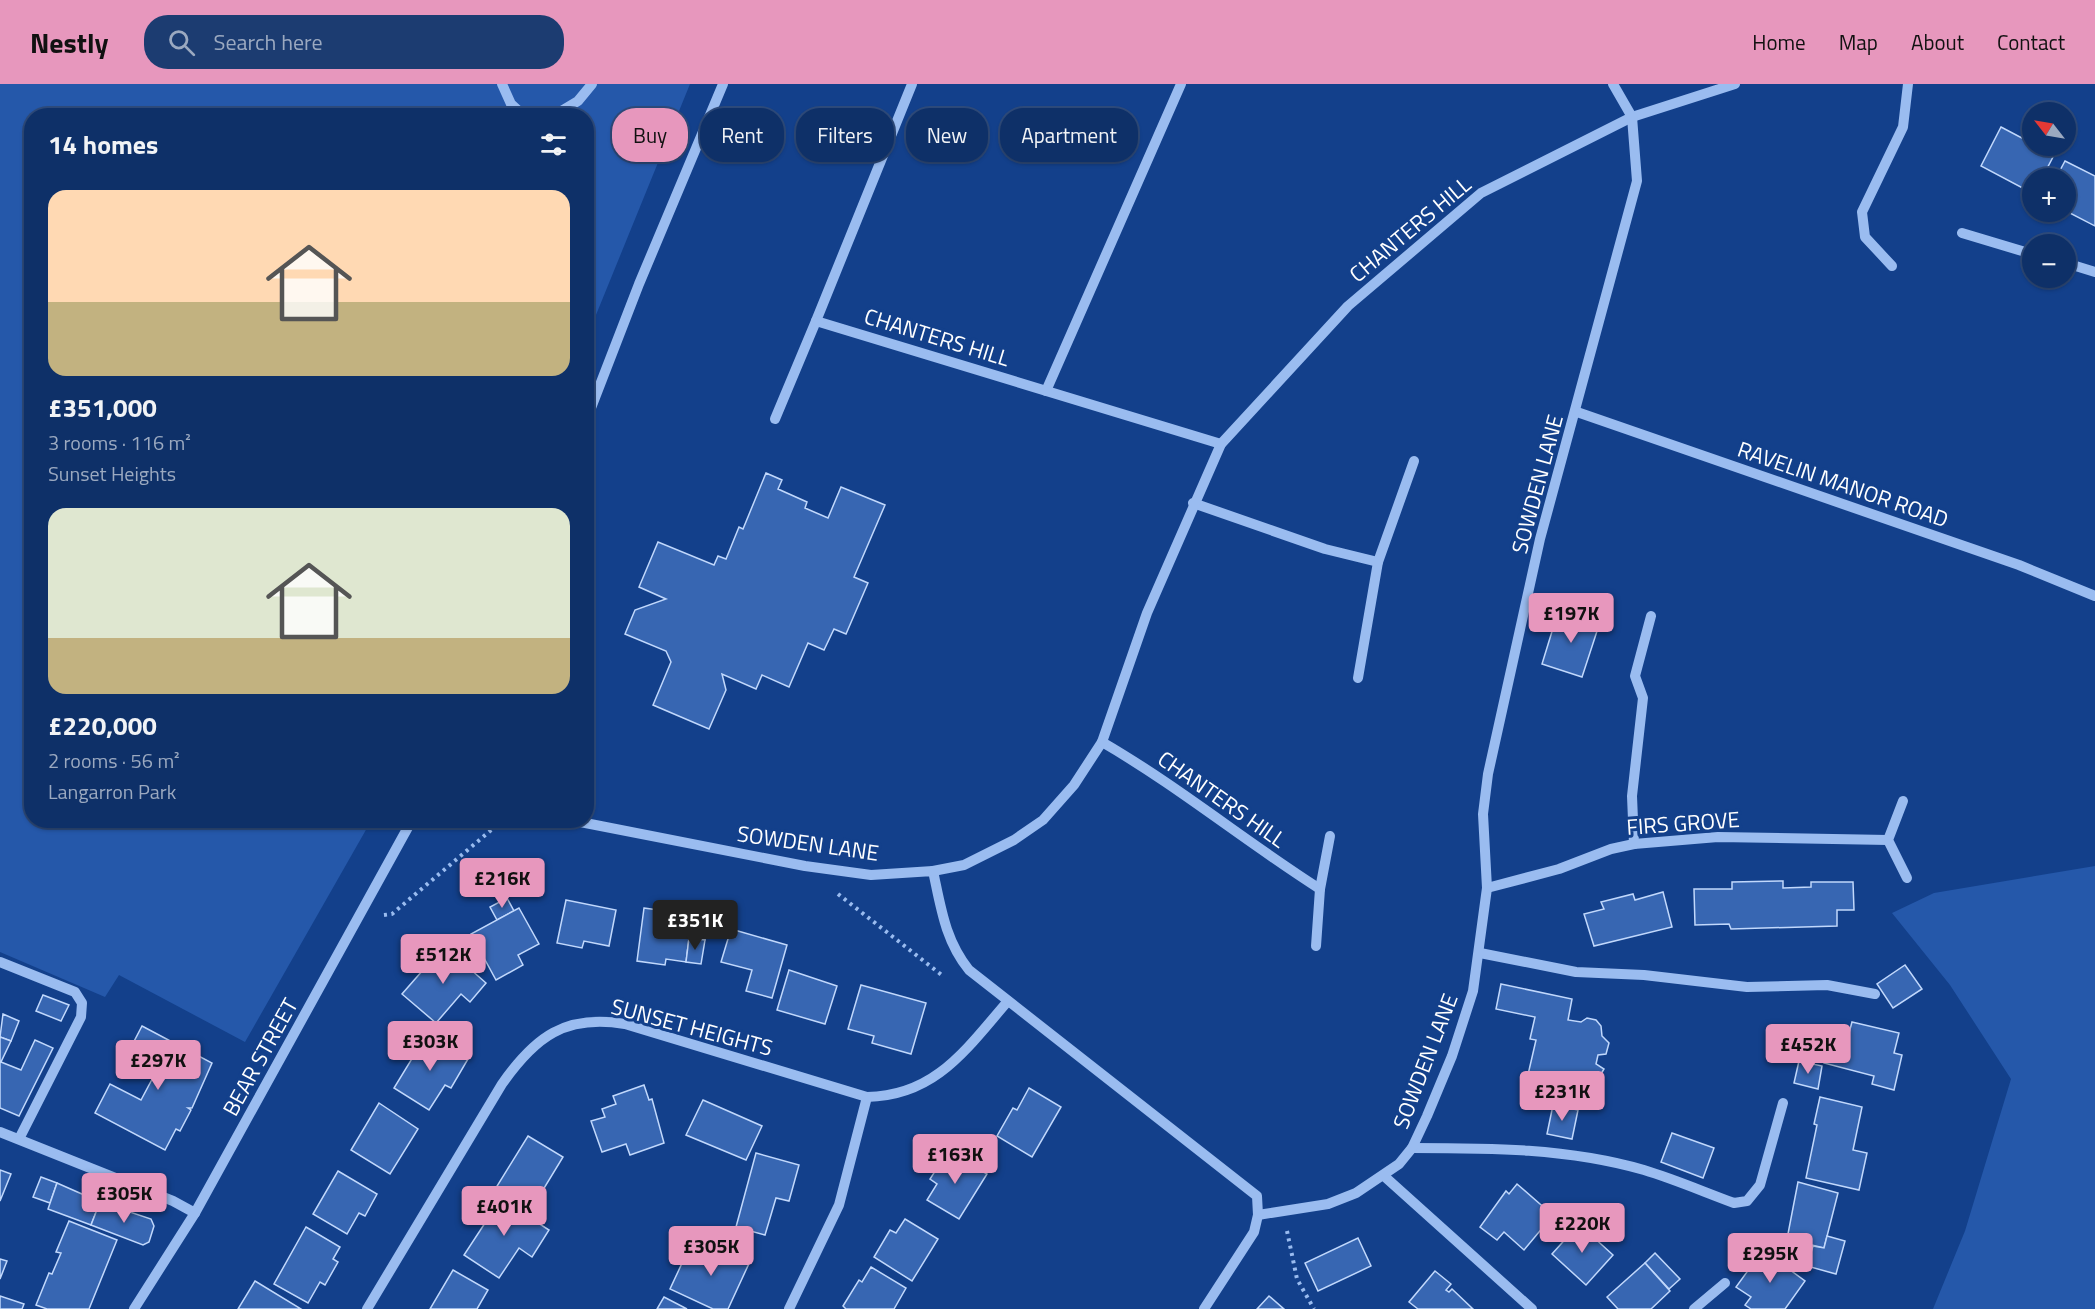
<!DOCTYPE html>
<html lang="en">
<head>
<meta charset="utf-8">
<style>
	:root { --surface:#0e3068; --page:#1c3c71; --text:#f1f3f6; --muted:#9ba9c0; --line:#2e4b7c; --accent:#e797bd }
	body { margin:0; font-family:"Titillium Web",sans-serif; background:var(--page); color:var(--text); height:100vh; display:flex; flex-direction:column; font-size:22px; white-space:nowrap }
	* { box-sizing:border-box; margin:0 }
	p { font-size:20px; color:var(--muted) }
	.icon { flex:none; width:33px; height:33px; fill:none; stroke:currentColor; stroke-width:2; stroke-linecap:round; stroke-linejoin:round }
	.map { position:relative; flex:1; overflow:hidden }
	.sheet { position:absolute; left:24px; top:24px; width:570px; height:720px; display:flex; flex-direction:column; background:var(--surface); border-radius:24px; box-shadow:0 2px 4px #0004,0 0 0 2px var(--line) }
	.sheet>* { flex:none }
	.guide { position:absolute; left:612px; top:24px; width:570px; height:54px; display:flex; gap:12px }
	.needle { width:39px; rotate:301deg }
	.buttons { position:absolute; left:2022px; top:18px; display:grid; gap:12px }
	.buttons a { display:grid; place-items:center; width:54px; height:54px; border-radius:50%; background:var(--surface); box-shadow:0 2px 4px #0004,0 0 0 2px var(--line); font-size:30px }
	.price { position:absolute; translate:-50% -51px; padding:0 14px; border-radius:6px; background:var(--accent); color:#111; font-size:20px; line-height:39px; filter:drop-shadow(0 2px 3px #0008) }
	.price::after { content:''; position:absolute; left:50%; top:36px; width:18px; height:14px; margin-left:-9px; background:inherit; clip-path:polygon(0 0,100% 0,50% 100%) }
	.price.current { background:#222; color:#fff }
	ul { padding:0; list-style:none }
	li { display:grid; align-content:center; gap:12px; height:318px; padding:0 24px }
	li span { display:grid; place-items:center; height:186px; border-radius:18px; color:#555 }
	li>.icon { margin-inline-start:auto }
	span .icon { width:108px; height:108px; fill:#fffc; stroke-width:1 }
	li b { font-size:26px }
	h2 { display:flex; justify-content:space-between; align-items:center; height:72px; padding:0 24px; font-size:26px }
	.tag { padding:0 21px; border-radius:24px; background:var(--surface); box-shadow:0 2px 4px #0004,0 0 0 2px var(--line); font-size:21px; line-height:54px }
	.tag.current { background:var(--accent); color:#111 }
	header { display:flex; align-items:center; gap:36px; box-sizing:border-box; height:84px; padding:0 30px; background:var(--accent); color:#111 }
	header strong { font-size:28px }
	nav { display:flex; gap:33px; margin-inline-start:auto; font-size:21px }
	.search { width:420px; height:54px; background:var(--page); display:flex; align-items:center; gap:15px; box-sizing:border-box; padding:0 21px; border-radius:24px; color:var(--muted); font-size:22px }
	.map>svg:first-child { display:block }
	.green { fill:#2558aa }
	.building { fill:#3766b2; stroke:#c1d8fc; stroke-width:1.5 }
	.lines { fill:none; stroke-linecap:round; stroke-linejoin:round }
	.path { stroke:#9abcf0; stroke-width:4; stroke-dasharray:3 4.5; stroke-linecap:butt }
	.minor { stroke:#9abcf0; stroke-width:10 }
	.labels { text-anchor:middle; stroke-width:6; stroke-linejoin:round; paint-order:stroke }
	.street-label { font-size:22px; fill:#fff; stroke:#13408b }
</style>
</head>
<body>
<header>
<strong>Nestly</strong>
<div class="search"><svg class="icon" aria-label="search" viewBox="0 0 24 24"><circle cx="10" cy="10" r="6"/><path d="M15 15l6 6"/></svg>Search here</div>
<nav><a>Home</a><a>Map</a><a>About</a><a>Contact</a></nav>
</header>
<div class="map">
<svg width="2095" height="1225" viewBox="0 0 2095 1225">
	<rect width="100%" height="100%" fill="#13408b"/>
	<!-- green -->
	<g class="green">
		<path d="M0 0H690L587 253 586 32H32V736L371 737 245 958 119 891 105 913 0 868Z"/>
		<path d="M2095 782V1225H1933L1965 1147 2011 995 1950 901 1892 829 1934 809Z"/>
	</g>
	<!-- building -->
	<g class="building">
		<path d="M2001 43 2054 71 2042 94H2032V109L1981 82Z"/>
		<path d="M2065 77 2095 92V142L2066 127V94H2056Z"/>
		<path d="M766 389 782 396 778 405 807 418 805 424 828 434 841 403 885 421 854 493 868 499 846 550 834 545 824 566 808 559 789 603 762 591 756 605 722 590 726 606 709 645 653 621 671 578 666 567 625 550 635 526 666 515 639 503 658 458 714 481 718 472 726 475 739 443 743 445Z"/>
		<path d="M1558 528 1600 538 1582 593 1542 580Z"/>
		<path d="M1783 797V804L1811 803V798H1853L1854 826H1837V842L1731 845 1729 840 1695 841 1694 805H1732V798Z"/>
		<path d="M1663 808 1672 843 1594 862 1584 830 1604 825 1601 818 1633 810 1635 816Z"/>
		<path d="M507 814 514 827 497 836 490 823Z"/>
		<path d="M566 816 616 826 609 862 584 857 582 864 557 859Z"/>
		<path d="M519 824 539 860 518 871 523 881 496 896 471 850Z"/>
		<path d="M644 824 708 833 705 856 689 854 686 878 666 875 665 881 637 877Z"/>
		<path d="M731 845 787 861 772 914 746 907 752 886 721 878Z"/>
		<path d="M689 854 705 856 701 880 686 878Z"/>
		<path d="M444 862 486 899 470 918 461 910 436 939 402 910Z"/>
		<path d="M1905 881 1922 905 1893 924 1877 900Z"/>
		<path d="M789 886 837 902 825 940 777 926Z"/>
		<path d="M1501 900 1572 915 1568 936 1581 938 1587 934 1596 936 1601 942 1602 952 1609 959 1606 970 1598 971 1596 980 1604 985 1591 1007 1583 1013 1572 1010 1570 1002 1572 992 1554 988 1551 1000 1527 995 1536 956 1530 955 1535 933 1496 925Z"/>
		<path d="M861 901 926 919 911 970 872 959 874 952 848 945Z"/>
		<path d="M43 911 69 921 61 937 36 927Z"/>
		<path d="M3 930 19 937 11 957 0 953Z"/>
		<path d="M1852 938 1899 949 1894 969 1902 971 1894 1006 1872 1000 1874 992 1824 979 1833 945 1849 949Z"/>
		<path d="M142 942 212 979 192 1024H188L191 1026 180 1047 176 1045 165 1066 95 1029 110 1000 141 1016 158 984 128 969Z"/>
		<path d="M427 950 468 975 451 1004 445 1001 429 1026 394 1004Z"/>
		<path d="M0 953 11 957 1 978 21 986 35 956 53 964 19 1032 0 1024Z"/>
		<path d="M1799 977 1822 982 1818 1005 1794 999Z"/>
		<path d="M644 1001 649 1016 652 1015 664 1059 630 1071 626 1060 602 1068 591 1037 605 1033 602 1025 616 1020 613 1012Z"/>
		<path d="M1029 1004 1061 1023 1032 1073 997 1052 1013 1024 1017 1026Z"/>
		<path d="M1820 1013 1862 1023 1853 1066 1867 1069 1859 1106 1806 1094 1817 1041 1814 1040Z"/>
		<path d="M703 1016 762 1042 746 1076 686 1051Z"/>
		<path d="M379 1019 418 1045 390 1090 351 1066Z"/>
		<path d="M1553 1021 1578 1026 1572 1055 1547 1050Z"/>
		<path d="M1672 1049 1714 1064 1703 1094 1661 1078Z"/>
		<path d="M528 1052 563 1073 529 1129 494 1107Z"/>
		<path d="M948 1067 987 1090 959 1135 927 1116 937 1100 930 1095Z"/>
		<path d="M756 1069 799 1081 789 1117 776 1114 765 1151 736 1143Z"/>
		<path d="M0 1086 11 1090 0 1117Z"/>
		<path d="M338 1087 377 1110 365 1132 359 1129 347 1150 313 1130Z"/>
		<path d="M41 1093 57 1099 50 1119 33 1113Z"/>
		<path d="M1798 1098 1838 1109 1824 1164 1787 1155Z"/>
		<path d="M57 1099 100 1118 91 1141 48 1125Z"/>
		<path d="M1517 1100 1564 1141 1555 1152 1544 1142 1524 1166 1504 1148 1497 1156 1480 1143 1506 1107 1509 1110Z"/>
		<path d="M495 1111 549 1146 532 1173 519 1164 499 1194 464 1171 487 1136 481 1133Z"/>
		<path d="M100 1118 151 1135 154 1142 149 1158 143 1161 91 1141Z"/>
		<path d="M905 1135 938 1155 912 1197 874 1173 890 1146 896 1149Z"/>
		<path d="M69 1137 117 1156 89 1225H47L36 1221 49 1189 52 1190 61 1169 56 1168Z"/>
		<path d="M1579 1140 1613 1171 1586 1201 1552 1170Z"/>
		<path d="M306 1143 340 1163 333 1175 338 1178 325 1201 320 1198 308 1219 274 1200Z"/>
		<path d="M1827 1152 1845 1157 1836 1190 1807 1182 1813 1162 1824 1164Z"/>
		<path d="M1358 1154 1371 1182 1318 1207 1305 1179Z"/>
		<path d="M727 1161 752 1173 728 1225H713L670 1205 690 1162 720 1176Z"/>
		<path d="M1763 1166 1805 1197 1785 1225H1751L1745 1221 1751 1213 1736 1203Z"/>
		<path d="M1655 1169 1680 1195 1669 1205 1645 1179Z"/>
		<path d="M0 1175 7 1177 0 1195Z"/>
		<path d="M1645 1179 1670 1207 1651 1225H1618L1607 1213Z"/>
		<path d="M871 1183 906 1204 894 1225H846L843 1222 859 1196 862 1198Z"/>
		<path d="M453 1186 488 1206 477 1225H430Z"/>
		<path d="M1435 1187 1451 1200 1446 1206 1449 1208 1452 1205 1473 1225H1418L1409 1218Z"/>
		<path d="M255 1197 301 1225H238Z"/>
		<path d="M0 1212 24 1220 22 1225H0Z"/>
		<path d="M1269 1212 1284 1225H1257Z"/>
		<path d="M664 1213 687 1225H657Z"/>
	</g>
	<g class="lines">
		<!-- path -->
		<g class="path">
			<path d="M838 810 943 892"/>
			<path d="M384 831 392 830 503 736"/>
			<path d="M1287 1147 1297 1195 1314 1225"/>
		</g>
		<!-- minor -->
		<g class="minor">
			<path d="M502 0 511 20 524 32"/>
			<path d="M912 0 816 237 1221 360"/>
			<path d="M553 32 578 17 592 0"/>
			<path d="M1962 149 2032 170"/>
			<path d="M2066 179 2095 188"/>
			<path d="M1892 182 1865 153 1862 128 1903 43 1908 0"/>
			<path d="M1046 307 1181 0"/>
			<path d="M1577 328 2019 481 2095 512"/>
			<path d="M775 335 816 237"/>
			<path d="M586 337 639 200 723 0"/>
			<path d="M1193 419 1325 465 1378 478"/>
			<path d="M1358 594 1378 478 1414 377"/>
			<path d="M1102 658C1178 702 1246 758 1320 805"/>
			<path d="M1903 717 1888 756 1907 794"/>
			<path d="M570 736 805 782 871 791 933 787C941 824 945 856 969 886L1257 1112 1258 1131 1254 1148 1204 1225"/>
			<path d="M1634 760 1632 712 1643 614 1635 592 1651 532"/>
			<path d="M933 787 964 781 1014 756 1043 736 1074 701 1102 658 1147 529 1221 360 1348 222 1481 109 1632 33 1735 0"/>
			<path d="M1487 804 1559 785 1611 765 1634 760 1718 753 1888 756"/>
			<path d="M1316 862 1320 805 1330 752"/>
			<path d="M1480 869 1576 888 1644 891 1747 903 1827 901 1875 910"/>
			<path d="M0 878 75 908 82 919 81 933 19 1055"/>
			<path d="M0 1048 173 1117 195 1129"/>
			<path d="M1412 1064C1490 1064 1568 1064 1644 1086 1674 1095 1704 1108 1734 1119L1747 1117 1760 1101 1783 1019"/>
			<path d="M1384 1092 1532 1225"/>
			<path d="M1258 1131 1328 1120 1356 1109 1399 1080 1412 1064 1427 1032 1452 972 1473 907 1487 804 1483 730 1488 690 1540 455 1637 97 1632 33 1613 0"/>
			<path d="M134 1225 195 1129 412 736"/>
			<path d="M367 1225 502 1000C535 953 565 930 625 940L867 1013"/>
			<path d="M789 1225 839 1121 867 1013C936 1012 967 964 1008 917"/>
			<path d="M1694 1225 1725 1199"/>
		</g>
	</g>
	<g class="labels">
		<!-- street labels -->
		<g class="street-label">
			<text transform="translate(1410 145) rotate(-40)" y="8">CHANTERS HILL</text>
			<text transform="translate(937 253) rotate(17)" y="8">CHANTERS HILL</text>
			<text transform="translate(1537 400) rotate(-75)" y="8">SOWDEN LANE</text>
			<text transform="translate(1843 400) rotate(19)" y="8">RAVELIN MANOR ROAD</text>
			<text transform="translate(1222 715) rotate(35)" y="8">CHANTERS HILL</text>
			<text transform="translate(1683 739) rotate(-4)" y="8">FIRS GROVE</text>
			<text transform="translate(808 759) rotate(8)" y="8">SOWDEN LANE</text>
			<text transform="translate(692 943) rotate(15)" y="8">SUNSET HEIGHTS</text>
			<text transform="translate(260 973) rotate(-61)" y="8">BEAR STREET</text>
			<text transform="translate(1425 977) rotate(-69)" y="8">SOWDEN LANE</text>
		</g>
	</g>
</svg>
<div class="buttons">
<a><svg class="needle" viewBox="-14 -14 28 28"><path d="M0-13l5 13h-10z" fill="#e53935"/><path d="M0 13l5-13h-10z" fill="#9ba9c0"/></svg></a>
<a>+</a>
<a>−</a>
</div>
<b class="price" style="left:1571px;top:560px">£197K</b>
<b class="price" style="left:502px;top:825px">£216K</b>
<b class="price current" style="left:695px;top:867px">£351K</b>
<b class="price" style="left:443px;top:901px">£512K</b>
<b class="price" style="left:430px;top:988px">£303K</b>
<b class="price" style="left:1808px;top:991px">£452K</b>
<b class="price" style="left:158px;top:1007px">£297K</b>
<b class="price" style="left:1562px;top:1038px">£231K</b>
<b class="price" style="left:955px;top:1101px">£163K</b>
<b class="price" style="left:124px;top:1140px">£305K</b>
<b class="price" style="left:504px;top:1153px">£401K</b>
<b class="price" style="left:1582px;top:1170px">£220K</b>
<b class="price" style="left:711px;top:1193px">£305K</b>
<b class="price" style="left:1770px;top:1200px">£295K</b>
<div class="guide">
<a class="tag current">Buy</a>
<a class="tag">Rent</a>
<a class="tag">Filters</a>
<a class="tag">New</a>
<a class="tag">Apartment</a>
</div>
<section class="sheet">
<h2>14 homes<svg class="icon" aria-label="filters" viewBox="0 0 24 24"><path d="M4 7h16M4 17h16"/><circle cx="9" cy="7" r="2"/><circle cx="15" cy="17" r="2"/></svg></h2>
<ul>
<li><span style="background:linear-gradient(#ffd9b3 60%,#c2b280 0)"><svg class="icon" aria-label="home" viewBox="0 0 24 24"><path d="M3 11l9-7 9 7M6 9v11h12V9"/></svg></span><div><b>£351,000</b><p>3 rooms · 116 m²</p><p>Sunset Heights</p></div></li>
<li><span style="background:linear-gradient(#dfe7d0 70%,#c2b280 0)"><svg class="icon" aria-label="home" viewBox="0 0 24 24"><path d="M3 11l9-7 9 7M6 9v11h12V9"/></svg></span><div><b>£220,000</b><p>2 rooms · 56 m²</p><p>Langarron Park</p></div></li>
</ul>
</section>
</div>
</body>
</html>
